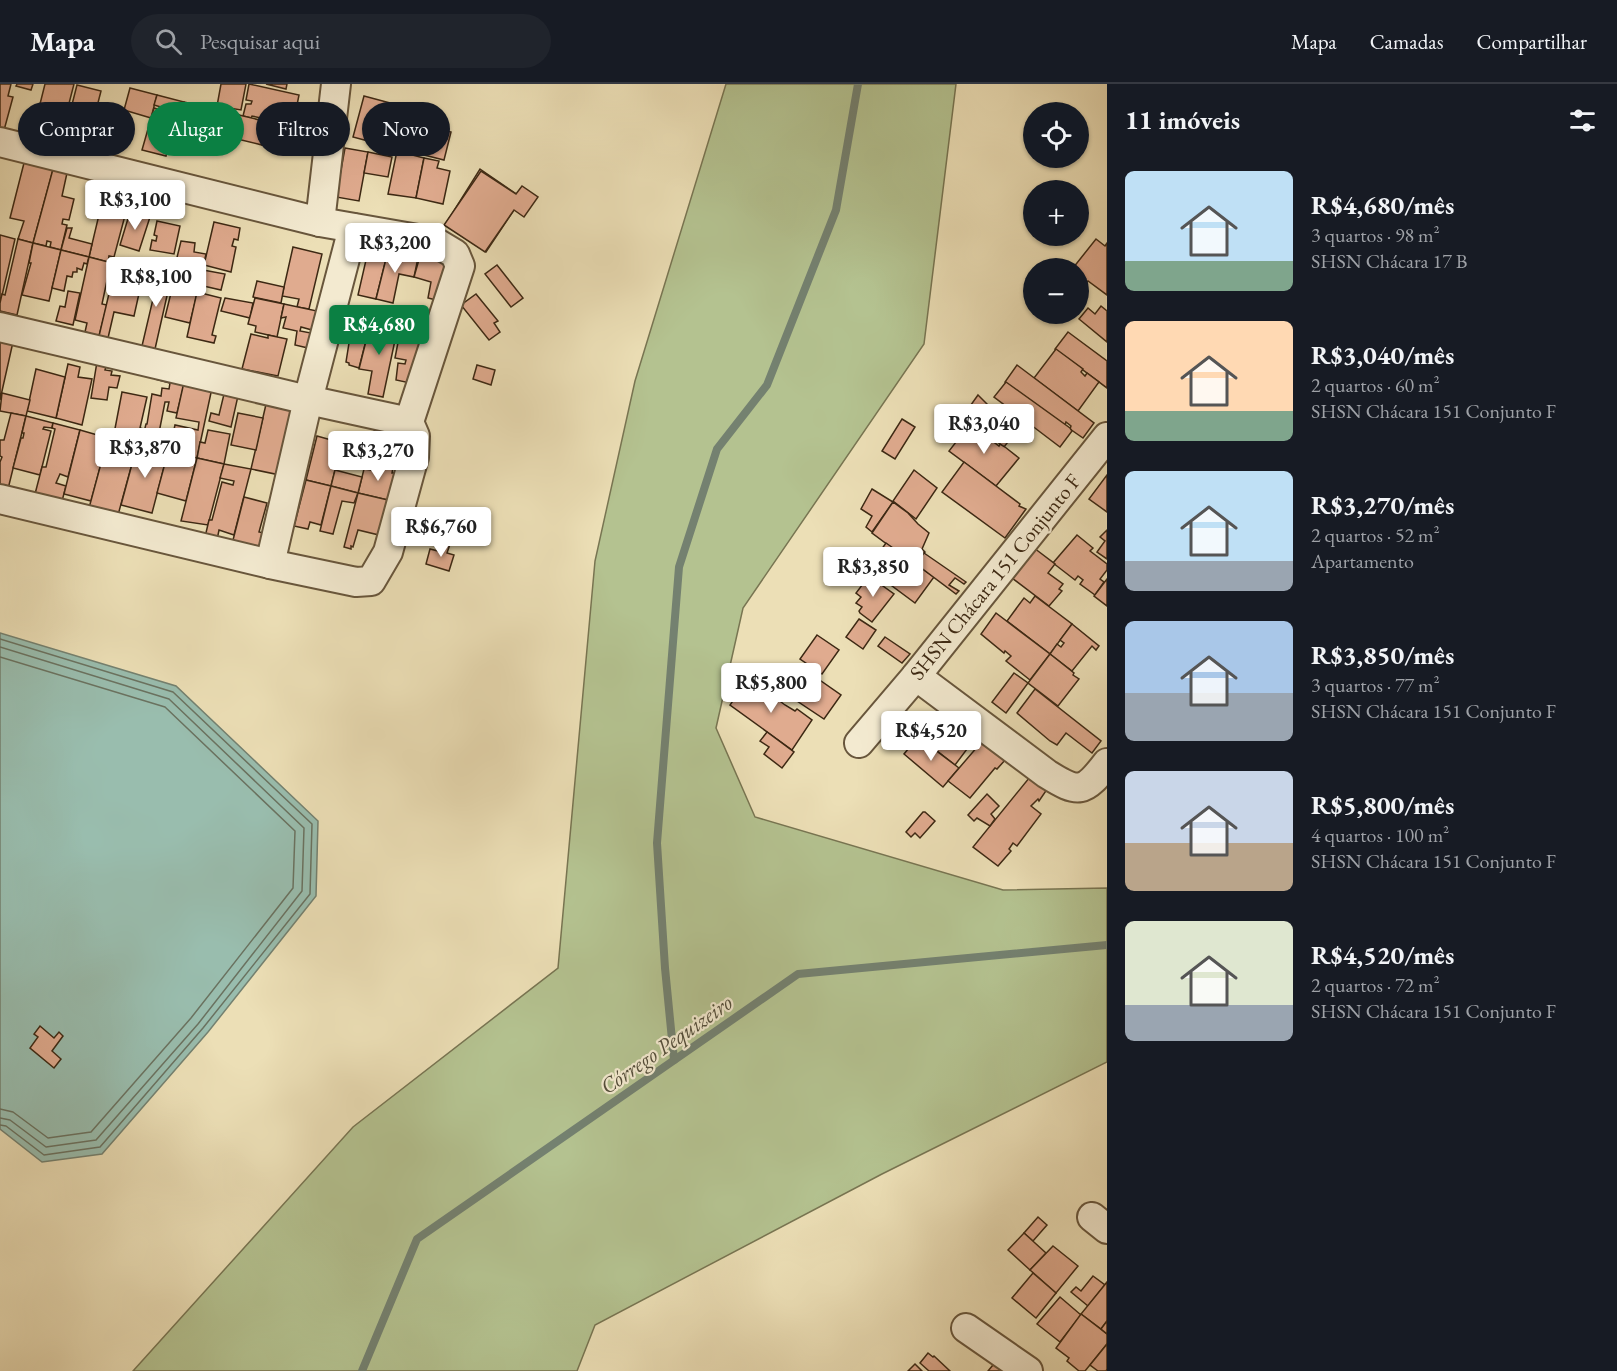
<!DOCTYPE html>
<html lang="pt">
<head>
<meta charset="utf-8">
<style>
	:root { --surface:#171b24; --page:#20242c; --text:#f1f3f6; --muted:#9ea1a6; --line:#363941; --accent:#0b8043 }
	body { margin:0; font-family:"EB Garamond",serif; background:var(--page); color:var(--text); height:100vh; display:flex; flex-direction:column; font-size:22px; white-space:nowrap }
	* { box-sizing:border-box; margin:0 }
	p { font-size:20px; color:var(--muted) }
	.icon { flex:none; width:33px; height:33px; fill:none; stroke:currentColor; stroke-width:2; stroke-linecap:round; stroke-linejoin:round }
	.map { position:relative; flex:1; overflow:hidden }
	.details { display:flex; flex-direction:column; background:var(--surface); width:510px }
	.details>* { flex:none }
	.banner { position:absolute; left:18px; top:18px; width:570px; height:54px; display:flex; gap:12px }
	.tools { position:absolute; left:1023px; top:18px; display:grid; gap:12px }
	.tools a { display:grid; place-items:center; width:66px; height:66px; border-radius:50%; background:var(--surface); box-shadow:0 2px 4px #0004; font-size:30px }
	.price { position:absolute; translate:-50% -51px; padding:0 14px; border-radius:6px; background:#fff; color:#222; font-size:20px; line-height:39px; filter:drop-shadow(0 2px 3px #0008) }
	.price::after { content:''; position:absolute; left:50%; top:36px; width:18px; height:14px; margin-left:-9px; background:inherit; clip-path:polygon(0 0,100% 0,50% 100%) }
	.price.active { background:var(--accent); color:#fff }
	ul { padding:0; list-style:none }
	li { display:flex; align-items:center; gap:18px; height:150px; padding:0 18px }
	li span { display:grid; place-items:center; flex:none; width:168px; height:120px; border-radius:9px; color:#555 }
	li>.icon { margin-inline-start:auto }
	span .icon { width:72px; height:72px; fill:#fffc; stroke-width:1 }
	li b { font-size:26px }
	h2 { display:flex; justify-content:space-between; align-items:center; height:72px; padding:0 18px; font-size:26px }
	.tag { padding:0 21px; border-radius:27px; background:var(--surface); box-shadow:0 2px 4px #0004; font-size:21px; line-height:54px }
	.tag.active { background:var(--accent); color:#fff }
	header { display:flex; align-items:center; gap:36px; box-sizing:border-box; height:84px; padding:0 30px; background:var(--surface); border-bottom:2px solid var(--line) }
	header strong { font-size:28px }
	nav { display:flex; gap:33px; margin-inline-start:auto; font-size:21px }
	.search { width:420px; height:54px; background:var(--page); display:flex; align-items:center; gap:15px; box-sizing:border-box; padding:0 21px; border-radius:33px; color:var(--muted); font-size:22px }
	main { display:flex; flex:1; min-height:0 }
	.map>svg:first-child { display:block }
	.green { fill:#b4c290; stroke:#787552; stroke-width:1.5 }
	.water { fill:#99bdae; stroke:#748170; stroke-width:1.5 }
	.lines { fill:none; stroke-linecap:round; stroke-linejoin:round }
	.shore { stroke:#6a7260; stroke-width:1.5 }
	.stream { stroke:#748170; stroke-width:8 }
	.building { fill:#e0ab8f; stroke:#3c2813; stroke-width:1.5 }
	.street-casing { stroke:#68563c; stroke-width:32 }
	.street { stroke:#f3ead0; stroke-width:28 }
	.labels { text-anchor:middle; stroke-width:4.5; stroke-linejoin:round; paint-order:stroke }
	.street-label { font-size:21px; fill:#3c2813; stroke:#f3ead0 }
	.water-label { font-size:22px; font-style:italic; fill:#534d3a; stroke:#f3ead0 }
</style>
</head>
<body>
<header>
<strong>Mapa</strong>
<div class="search"><svg class="icon" aria-label="search" viewBox="0 0 24 24"><circle cx="10" cy="10" r="6"/><path d="M15 15l6 6"/></svg>Pesquisar aqui</div>
<nav><a>Mapa</a><a>Camadas</a><a>Compartilhar</a></nav>
</header>
<main>
<div class="map">
<svg width="1107" height="1287" viewBox="0 0 1107 1287">
	<rect width="100%" height="100%" fill="#ecdfb6"/>
	<filter id="stains"><feTurbulence type="fractalNoise" baseFrequency=".00333" numOctaves="4"/><feColorMatrix values="0 0 0 0 .2 0 0 0 0 .09 0 0 0 0 .02 0 0 0 .5 -.17"/></filter>
	<radialGradient id="worn" r=".72"><stop offset=".6" stop-color="#630" stop-opacity="0"/><stop offset="1" stop-color="#630" stop-opacity=".3"/></radialGradient>
	<!-- green -->
	<path class="green" d="M726 0H956L924 260 743 524 716 644 755 733 1003 806 1107 804V978L882 1090 595 1241 577 1287H133L353 1043 558 884 595 477 635 297Z"/>
	<!-- water -->
	<path class="water" d="M0 549 176 602 318 737 316 812 208 948 102 1070 42 1078 0 1045Z"/>
	<g class="lines">
		<!-- shore -->
		<g class="shore">
			<path d="M0 555 173 608 312 740 310 810 203 944 100 1063 44 1071 6 1042 0 1041"/>
			<path d="M0 563 169 615 304 744 302 807 198 940 96 1056 46 1063 10 1036 0 1034"/>
			<path d="M0 573 165 623 295 747 293 804 191 934 91 1048 48 1054 13 1028 0 1025"/>
		</g>
		<!-- stream -->
		<g class="stream">
			<path d="M674 976 665 884 657 759 679 483 717 365 767 301 836 126 858 0"/>
			<path d="M362 1287 417 1155 798 890 1107 861"/>
		</g>
	</g>
	<!-- building -->
	<g class="building">
		<path d="M0 0H11L8 12 13 13 3 50 0 49Z"/>
		<path d="M17 0H33L31 6 16 2Z"/>
		<path d="M45 0H74L66 31 39 24Z"/>
		<path d="M221 0H246L241 26 217 22Z"/>
		<path d="M249 0 299 11 293 41 252 32 251 34 243 32 246 20H251L252 17 246 16Z"/>
		<path d="M266 0H287L286 5Z"/>
		<path d="M77 1 101 7 90 50 66 44Z"/>
		<path d="M130 4 157 11 151 34 124 26Z"/>
		<path d="M157 11 184 18 181 29 154 21Z"/>
		<path d="M364 12 409 24 398 65 353 53Z"/>
		<path d="M184 18 210 24 204 48 177 41Z"/>
		<path d="M154 24 177 31 166 72 142 66Z"/>
		<path d="M210 24 239 31 233 54 204 46Z"/>
		<path d="M239 31 268 38 262 61 233 54Z"/>
		<path d="M268 38 301 46 295 69 262 61Z"/>
		<path d="M419 40 451 48 444 76 412 68Z"/>
		<path d="M345 64 368 68 359 117 336 113Z"/>
		<path d="M397 67 424 74 416 114 388 110Z"/>
		<path d="M368 68 392 73 388 93 364 89Z"/>
		<path d="M424 74 439 77 437 84 450 87 443 120 416 114Z"/>
		<path d="M24 79 53 86 33 159 18 155 24 137 10 134Z"/>
		<path d="M53 85 67 89 62 112 74 115 69 136 63 135 62 140 67 141 61 166 50 163 51 158 47 157 46 162 33 159Z"/>
		<path d="M480 85 522 114 486 168 445 141Z"/>
		<path d="M481 87 516 110 522 102 538 113 524 133 514 126 485 168 444 141Z"/>
		<path d="M102 118 127 124 114 173 109 172 108 178 89 173Z"/>
		<path d="M130 128 150 133 139 167 120 161Z"/>
		<path d="M157 137 180 142 174 170 150 166 152 156 156 157 157 152 154 151Z"/>
		<path d="M214 138 240 144 238 156 234 155 232 162 236 163 231 188 204 181Z"/>
		<path d="M67 144H72L69 154 92 160 89 173 61 166Z"/>
		<path d="M0 151 15 155 1 216H0Z"/>
		<path d="M18 155 33 159 17 231 0 227V219L2 210 5 211Z"/>
		<path d="M1096 155 1105 162 1107 159V211L1088 197 1078 209V184H1073Z"/>
		<path d="M181 157 195 159 194 168 206 170 199 201 172 194Z"/>
		<path d="M33 159 61 166 49 217 22 211 31 179H29Z"/>
		<path d="M293 163 322 170 309 225 297 223 299 215 282 212Z"/>
		<path d="M369 163 388 167 376 215 358 211Z"/>
		<path d="M61 166 89 173 87 180 84 179 82 186 77 184V188H73L72 193 67 192 64 207 52 204Z"/>
		<path d="M388 167 418 174 414 193 399 190 393 219 376 215Z"/>
		<path d="M420 172 451 180 440 217 428 214 431 198 414 193Z"/>
		<path d="M89 173 116 180 113 193 108 192 102 220 107 221 99 252 85 248 87 239 75 236Z"/>
		<path d="M116 180 144 187 134 232 114 228 108 254 99 252Z"/>
		<path d="M497 181 523 214 511 223 485 190Z"/>
		<path d="M203 186 225 190 221 206 199 201Z"/>
		<path d="M144 187 171 194 155 265 142 262 157 198 142 196Z"/>
		<path d="M257 197 284 203 281 219 253 213Z"/>
		<path d="M173 201 198 206 190 239 165 233Z"/>
		<path d="M68 207 80 209 73 241 56 237 60 222 65 223Z"/>
		<path d="M197 208 221 214 212 251 216 252 214 259 187 253Z"/>
		<path d="M476 210 498 237 494 239 500 248 489 256 461 221Z"/>
		<path d="M225 214 253 219 250 234 221 227Z"/>
		<path d="M255 214 284 220 277 253 255 248 256 242 248 240Z"/>
		<path d="M284 220 317 227 312 246 301 243 300 247 311 249 308 264 295 261 297 247 283 244 286 233 281 234Z"/>
		<path d="M1101 222 1107 227V258L1079 235 1088 224 1095 230Z"/>
		<path d="M343 231 351 233V237L357 238 358 234 371 237 359 284 349 281V279L346 278 349 259 337 256Z"/>
		<path d="M371 237 379 238 377 243 385 245 386 240 398 242 383 313 368 310 372 287 359 285Z"/>
		<path d="M401 243 432 249 410 299 396 296 398 279 405 280 406 276 395 274Z"/>
		<path d="M1068 248 1107 277V304L1055 265Z"/>
		<path d="M251 250 268 254V251L287 255 278 292 242 285Z"/>
		<path d="M0 255 13 258 0 316Z"/>
		<path d="M1056 265 1083 285 1081 288 1085 292 1087 289 1099 298 1078 327 1034 294Z"/>
		<path d="M97 278 107 280 105 286 112 287 111 291 120 292 117 304 109 303 107 316 91 314Z"/>
		<path d="M68 280 80 283 78 293 92 295 82 341 56 334Z"/>
		<path d="M477 281 495 286 491 301 473 295Z"/>
		<path d="M1017 281 1094 339 1083 354 1070 345 1071 342 1066 338 1065 341 1005 298Z"/>
		<path d="M36 285 65 293 56 334 27 327Z"/>
		<path d="M156 291 185 297 177 329 167 327 169 318H165L157 359 142 356 146 340H147L152 310 161 312 162 304 169 305 170 299 155 295Z"/>
		<path d="M184 298 212 304 197 374 169 368 175 341 198 346 199 338 176 334Z"/>
		<path d="M1006 298 1070 344 1072 347 1060 363 994 313Z"/>
		<path d="M122 308 147 313 140 344 144 345 141 362 113 355Z"/>
		<path d="M2 309 30 316 26 332 0 327Z"/>
		<path d="M224 310 238 312 231 343 209 337 211 329 219 331Z"/>
		<path d="M978 311 995 328 1018 345 1004 363 963 332Z"/>
		<path d="M267 316 297 322 280 391 251 385Z"/>
		<path d="M11 329 26 332 8 405 0 402V378L2 373 0 372V356H4Z"/>
		<path d="M238 329 263 334 256 366 231 361Z"/>
		<path d="M26 332 53 339 52 344 44 343 43 345 51 347 40 391 13 384 21 354H23L24 349H22Z"/>
		<path d="M902 335 915 343 895 375 882 367Z"/>
		<path d="M377 337 407 345 399 374 386 371 384 378 371 374 374 359H371Z"/>
		<path d="M53 339 80 346 68 393 60 390 56 399 66 402 62 417 35 410 42 383H46L55 345 52 344Z"/>
		<path d="M970 340 999 362 1000 360 1005 363 1019 374 996 402 949 367Z"/>
		<path d="M80 346 108 354 91 417 64 410Z"/>
		<path d="M208 346 230 350 224 380 197 374 200 358 205 359Z"/>
		<path d="M317 352 342 359 331 402 306 396Z"/>
		<path d="M114 355 135 360 133 368 135 369 118 431 89 424 106 361 112 363Z"/>
		<path d="M142 362 168 368 152 429 121 421 135 369H140Z"/>
		<path d="M168 368 197 374 186 417 157 409Z"/>
		<path d="M197 374 224 380 208 441 181 437Z"/>
		<path d="M964 378 1020 420 1019 422 1026 425 1005 454 942 408Z"/>
		<path d="M224 380 251 385 234 451 219 446 217 456 205 453 209 436H212L222 398 233 401 234 397 220 394Z"/>
		<path d="M383 381 393 383 392 389H396L388 416 358 409 364 385 377 387 378 382 383 383Z"/>
		<path d="M335 386 362 393 358 409 331 402Z"/>
		<path d="M914 386 937 404 916 435 893 417Z"/>
		<path d="M1107 391V428L1089 415Z"/>
		<path d="M306 396 331 402 321 441 310 438 308 445 294 442Z"/>
		<path d="M331 402 358 409 354 419 342 417 333 450 320 447Z"/>
		<path d="M872 405 893 418 872 448 866 443 872 432 861 425Z"/>
		<path d="M358 409 388 416 379 451 358 446 353 463 351 462V465L344 463Z"/>
		<path d="M244 413 267 419 259 448 264 449 259 467 232 460Z"/>
		<path d="M893 418 908 429 918 440 929 449 922 465 925 468 915 481 872 449Z"/>
		<path d="M1107 446V475L1097 468 1105 457 1100 453Z"/>
		<path d="M1077 451 1093 464 1090 467 1107 480V486L1100 495 1104 498 1095 511 1080 500 1083 496 1078 492 1075 496 1053 479Z"/>
		<path d="M445 456 451 457 447 469 454 471 449 487 426 480 430 465 442 468Z"/>
		<path d="M886 459 934 493 915 519 868 484Z"/>
		<path d="M1034 464 1055 480 1048 489 1063 500 1059 505 1062 507 1049 522 1012 494Z"/>
		<path d="M924 469 966 498 964 500 955 494 949 501 959 507 956 510 916 480Z"/>
		<path d="M869 492 894 510 872 538 860 529 859 527 862 523 856 519 861 513 856 509Z"/>
		<path d="M1107 495V522L1094 512Z"/>
		<path d="M1035 512 1072 540 1050 570 1007 537 1024 514 1030 519Z"/>
		<path d="M996 529 1050 570 1030 596 1006 577 1011 572 1005 567 1004 569 981 550Z"/>
		<path d="M859 535 876 546 863 565 846 553Z"/>
		<path d="M1072 540 1099 562 1096 566 1092 562 1072 587 1050 570 1057 560 1061 563 1064 559 1060 556Z"/>
		<path d="M817 551 839 566 822 590 800 575Z"/>
		<path d="M885 553 910 570 902 579 878 562Z"/>
		<path d="M1050 570 1074 589 1073 591 1079 595 1058 622 1028 599Z"/>
		<path d="M801 583 841 611 824 635 791 613 797 604 790 599Z"/>
		<path d="M1014 589 1028 599 1006 629 992 618Z"/>
		<path d="M750 592 762 600 760 602 785 621 795 627 797 625 812 636 792 666 730 621Z"/>
		<path d="M1035 605 1101 657 1092 669 1066 649 1057 661 1050 657 1017 629Z"/>
		<path d="M950 630 984 655 975 665 970 661 955 681 927 659Z"/>
		<path d="M767 648 794 668 782 684 764 670 769 663 760 657Z"/>
		<path d="M918 653 959 684 943 703 904 670Z"/>
		<path d="M984 655 1006 675 997 685 995 684 970 714 948 697Z"/>
		<path d="M1034 688 1050 701 1039 717 1038 715 1031 722 1041 730 1017 762 1013 759 1009 765 1011 767 998 782 973 763Z"/>
		<path d="M987 710 999 722 991 730 995 735 990 742 977 734 974 737 968 731Z"/>
		<path d="M923 728H925L935 737 920 754 915 749 911 753 906 748Z"/>
		<path d="M40 942 54 954 59 948 63 952 52 967 61 975 54 984 30 964 38 953 34 950Z"/>
		<path d="M1038 1133 1047 1141 1033 1157 1024 1149Z"/>
		<path d="M1024 1149 1046 1169 1030 1186 1008 1166Z"/>
		<path d="M1053 1162 1078 1182 1056 1209 1030 1186Z"/>
		<path d="M1033 1189 1056 1209 1036 1234 1012 1214Z"/>
		<path d="M1093 1192 1105 1201 1088 1222 1071 1208 1076 1203 1081 1207Z"/>
		<path d="M1107 1198V1237L1101 1245 1081 1230Z"/>
		<path d="M1060 1213 1081 1231 1060 1258 1037 1240Z"/>
		<path d="M1081 1230 1107 1250V1260L1085 1287H1079L1067 1277 1069 1274 1056 1264Z"/>
		<path d="M1107 1237V1250L1101 1245Z"/>
		<path d="M1107 1260V1285L1106 1287H1098L1090 1281Z"/>
		<path d="M928 1269 933 1273 934 1272 950 1287H929L920 1279Z"/>
		<path d="M998 1275 1009 1287H988Z"/>
		<path d="M915 1280 922 1287H908Z"/>
	</g>
	<g class="lines">
		<defs>
			<g id="street">
				<path d="M0 58 320 138 435 158 455 170 460 182 409 338 415 352 414 373 388 468 371 497 356 498 270 480 0 415"/>
				<path d="M320 138 336 0"/>
				<path d="M0 243 308 316 409 338"/>
				<path d="M270 480 308 316 353 144"/>
				<path d="M916 592 1047 690C1079 710 1084 709 1107 679"/>
				<path d="M859 659 916 592 1107 353"/>
				<path d="M1092 1133 1107 1145"/>
				<path d="M966 1244 1028 1287"/>
			</g>
		</defs>
		<!-- street casing -->
		<use href="#street" class="street-casing"/>
		<!-- street -->
		<use href="#street" class="street"/>
	</g>
	<g class="labels">
		<!-- street labels -->
		<g class="street-label">
			<text transform="translate(995 493) rotate(-51)" y="7">SHSN Chácara 151 Conjunto F</text>
		</g>
		<!-- water labels -->
		<g class="water-label">
			<text transform="translate(666 960) rotate(-35)" y="8">Córrego Pequizeiro</text>
		</g>
	</g>
	<rect width="100%" height="100%" filter="url(#stains)"/>
	<rect width="100%" height="100%" fill="url(#worn)"/>
</svg>
<div class="tools">
<a><svg class="icon" aria-label="locate" viewBox="0 0 24 24"><circle cx="12" cy="12" r="6"/><path d="M12 2v4M12 18v4M2 12h4M18 12h4"/></svg></a>
<a>+</a>
<a>−</a>
</div>
<b class="price" style="left:135px;top:147px">R$3,100</b>
<b class="price" style="left:395px;top:190px">R$3,200</b>
<b class="price" style="left:156px;top:224px">R$8,100</b>
<b class="price active" style="left:379px;top:272px">R$4,680</b>
<b class="price" style="left:984px;top:371px">R$3,040</b>
<b class="price" style="left:145px;top:395px">R$3,870</b>
<b class="price" style="left:378px;top:398px">R$3,270</b>
<b class="price" style="left:441px;top:474px">R$6,760</b>
<b class="price" style="left:873px;top:514px">R$3,850</b>
<b class="price" style="left:771px;top:630px">R$5,800</b>
<b class="price" style="left:931px;top:678px">R$4,520</b>
<div class="banner">
<a class="tag">Comprar</a>
<a class="tag active">Alugar</a>
<a class="tag">Filtros</a>
<a class="tag">Novo</a>
</div>
</div>
<section class="details">
<h2>11 imóveis<svg class="icon" aria-label="filters" viewBox="0 0 24 24"><path d="M4 7h16M4 17h16"/><circle cx="9" cy="7" r="2"/><circle cx="15" cy="17" r="2"/></svg></h2>
<ul>
<li><span style="background:linear-gradient(#bfe0f5 75%,#7fa58c 0)"><svg class="icon" aria-label="home" viewBox="0 0 24 24"><path d="M3 11l9-7 9 7M6 9v11h12V9"/></svg></span><div><b>R$4,680/mês</b><p>3 quartos · 98 m²</p><p>SHSN Chácara 17 B</p></div></li>
<li><span style="background:linear-gradient(#ffd9b3 75%,#7fa58c 0)"><svg class="icon" aria-label="home" viewBox="0 0 24 24"><path d="M3 11l9-7 9 7M6 9v11h12V9"/></svg></span><div><b>R$3,040/mês</b><p>2 quartos · 60 m²</p><p>SHSN Chácara 151 Conjunto F</p></div></li>
<li><span style="background:linear-gradient(#bfe0f5 75%,#9aa5b1 0)"><svg class="icon" aria-label="home" viewBox="0 0 24 24"><path d="M3 11l9-7 9 7M6 9v11h12V9"/></svg></span><div><b>R$3,270/mês</b><p>2 quartos · 52 m²</p><p>Apartamento</p></div></li>
<li><span style="background:linear-gradient(#a9c7e8 60%,#9aa5b1 0)"><svg class="icon" aria-label="home" viewBox="0 0 24 24"><path d="M3 11l9-7 9 7M6 9v11h12V9"/></svg></span><div><b>R$3,850/mês</b><p>3 quartos · 77 m²</p><p>SHSN Chácara 151 Conjunto F</p></div></li>
<li><span style="background:linear-gradient(#c9d6e8 60%,#b9a48a 0)"><svg class="icon" aria-label="home" viewBox="0 0 24 24"><path d="M3 11l9-7 9 7M6 9v11h12V9"/></svg></span><div><b>R$5,800/mês</b><p>4 quartos · 100 m²</p><p>SHSN Chácara 151 Conjunto F</p></div></li>
<li><span style="background:linear-gradient(#dfe7d0 70%,#9aa5b1 0)"><svg class="icon" aria-label="home" viewBox="0 0 24 24"><path d="M3 11l9-7 9 7M6 9v11h12V9"/></svg></span><div><b>R$4,520/mês</b><p>2 quartos · 72 m²</p><p>SHSN Chácara 151 Conjunto F</p></div></li>
</ul>
</section>
</main>
</body>
</html>
